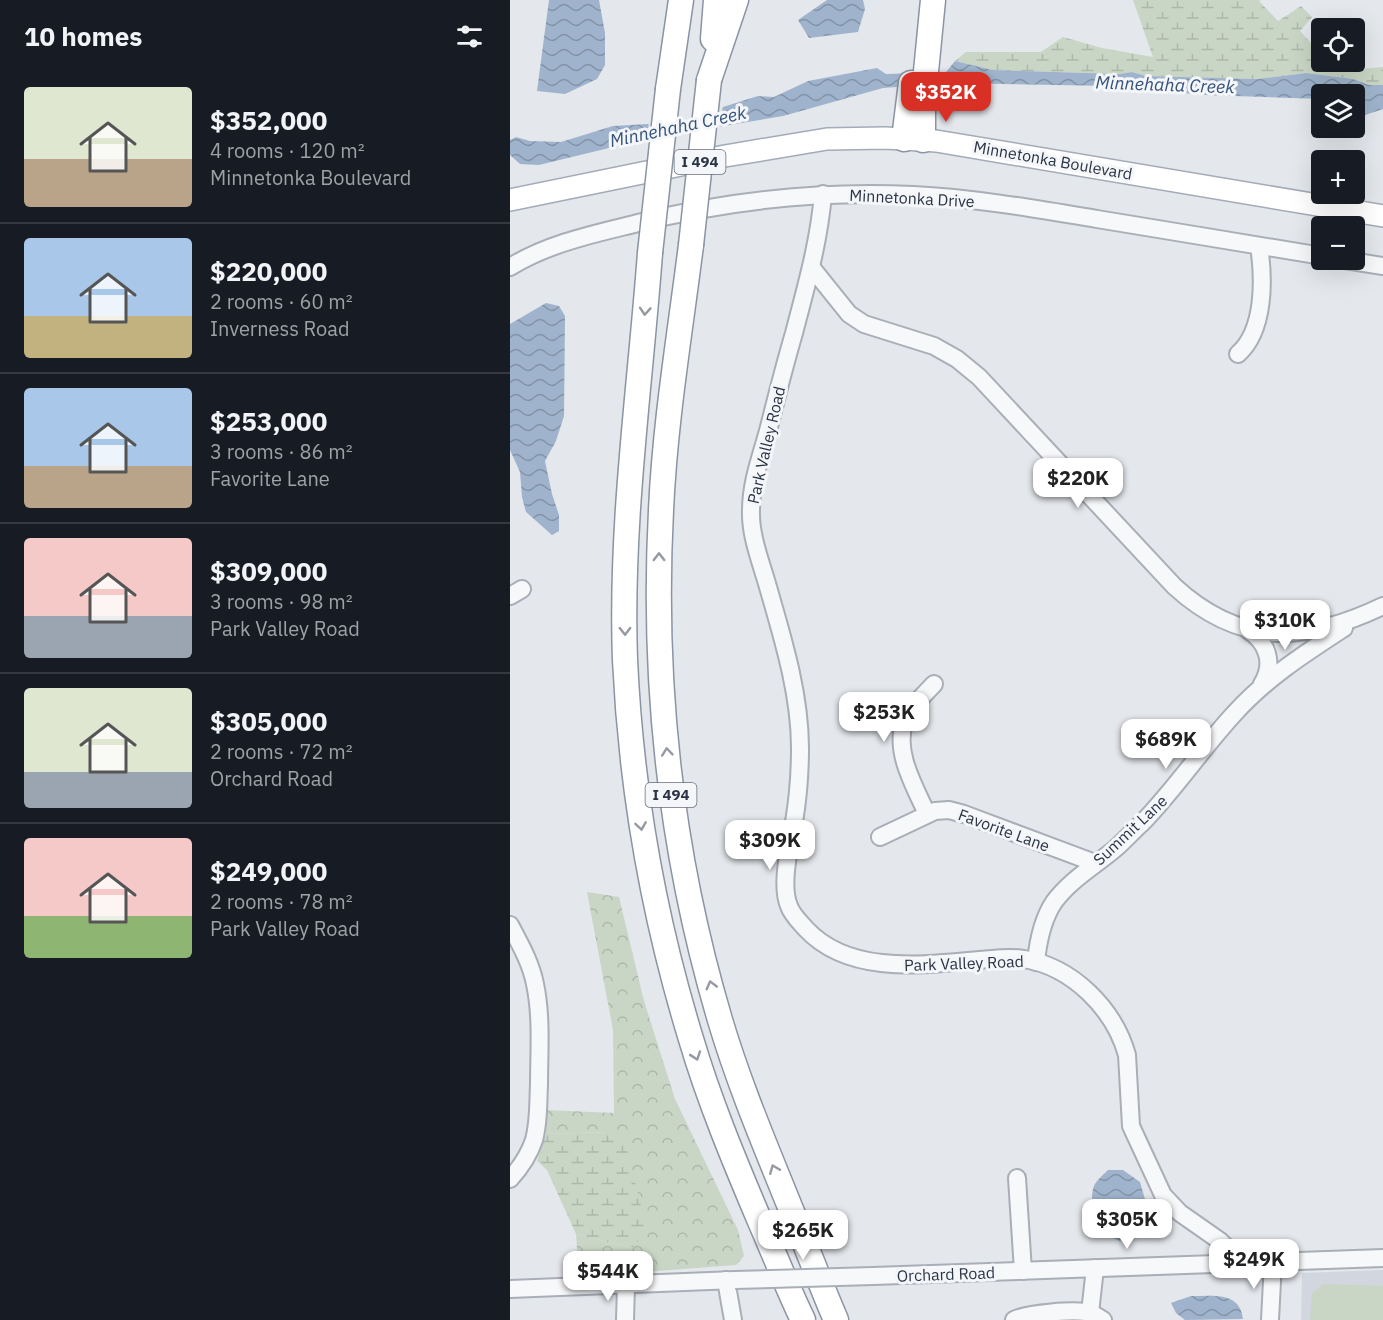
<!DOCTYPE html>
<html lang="en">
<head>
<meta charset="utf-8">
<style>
	:root { --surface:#171b24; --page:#242831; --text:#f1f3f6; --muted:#9ea1a6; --line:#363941; --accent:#d93025 }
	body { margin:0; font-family:"IBM Plex Sans",sans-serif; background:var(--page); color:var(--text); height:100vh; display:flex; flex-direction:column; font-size:22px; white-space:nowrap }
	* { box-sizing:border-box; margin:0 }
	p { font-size:20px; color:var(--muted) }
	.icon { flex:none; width:33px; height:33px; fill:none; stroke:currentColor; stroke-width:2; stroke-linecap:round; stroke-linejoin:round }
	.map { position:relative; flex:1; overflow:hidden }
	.drawer { display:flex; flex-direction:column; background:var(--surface); width:510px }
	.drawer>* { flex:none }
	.fabs { position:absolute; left:801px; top:18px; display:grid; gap:12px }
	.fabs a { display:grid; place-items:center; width:54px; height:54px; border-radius:6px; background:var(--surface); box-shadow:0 6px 24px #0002; font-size:30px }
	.price { position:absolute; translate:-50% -51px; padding:0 14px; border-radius:12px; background:#fff; color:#222; font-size:20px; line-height:39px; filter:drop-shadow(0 2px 3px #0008) }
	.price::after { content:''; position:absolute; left:50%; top:36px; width:18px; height:14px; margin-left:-9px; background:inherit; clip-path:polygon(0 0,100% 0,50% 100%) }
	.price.active { background:var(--accent); color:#fff }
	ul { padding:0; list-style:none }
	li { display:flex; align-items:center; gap:18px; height:150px; padding:0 24px }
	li+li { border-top:2px solid var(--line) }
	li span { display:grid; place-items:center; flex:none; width:168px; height:120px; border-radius:6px; color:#555 }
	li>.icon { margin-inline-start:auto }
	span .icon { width:72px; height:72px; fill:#fffc; stroke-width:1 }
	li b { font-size:26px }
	h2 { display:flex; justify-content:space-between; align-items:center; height:72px; padding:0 24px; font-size:26px }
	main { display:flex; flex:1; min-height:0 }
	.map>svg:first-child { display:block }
	.built { fill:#d2d6de }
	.forest { fill:url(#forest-crowns) }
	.wetland { fill:url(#wetland-marsh) }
	.garden { fill:#c9d6c5 }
	.water { fill:url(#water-waves) }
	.pier { fill:#e4e7ec }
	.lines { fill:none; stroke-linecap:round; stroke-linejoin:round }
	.minor-casing { stroke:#a9aeb7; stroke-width:20 }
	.major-casing { stroke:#a3abb8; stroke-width:24 }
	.highway-casing { stroke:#8b94a3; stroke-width:27 }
	.minor { stroke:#f7f8fa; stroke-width:16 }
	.major { stroke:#fff; stroke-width:21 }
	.highway { stroke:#fff; stroke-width:24 }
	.minor-bridge-casing { stroke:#a9aeb7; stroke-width:20; stroke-linecap:butt }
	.highway-bridge-casing { stroke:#8b94a3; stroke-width:27; stroke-linecap:butt }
	.minor-bridge { stroke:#f7f8fa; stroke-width:16 }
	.highway-bridge { stroke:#fff; stroke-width:24 }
	.oneway { stroke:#959aa2 }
	.labels { text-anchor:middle; stroke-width:6; stroke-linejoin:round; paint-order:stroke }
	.shield { fill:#f4f6f9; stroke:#676e7b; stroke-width:1.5 }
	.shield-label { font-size:15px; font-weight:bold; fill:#2b3445 }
	.street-label { font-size:16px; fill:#2b3445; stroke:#f4f6f9 }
	.water-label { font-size:18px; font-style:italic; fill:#34527a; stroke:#f4f6f9 }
</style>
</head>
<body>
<main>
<section class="drawer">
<h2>10 homes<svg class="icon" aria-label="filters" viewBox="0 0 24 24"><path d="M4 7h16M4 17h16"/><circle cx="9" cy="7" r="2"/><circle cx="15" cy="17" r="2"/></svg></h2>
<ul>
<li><span style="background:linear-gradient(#dfe7d0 60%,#b9a48a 0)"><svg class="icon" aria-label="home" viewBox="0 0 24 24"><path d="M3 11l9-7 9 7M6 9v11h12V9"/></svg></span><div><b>$352,000</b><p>4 rooms · 120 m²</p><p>Minnetonka Boulevard</p></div></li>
<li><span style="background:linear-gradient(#a9c7e8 65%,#c2b280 0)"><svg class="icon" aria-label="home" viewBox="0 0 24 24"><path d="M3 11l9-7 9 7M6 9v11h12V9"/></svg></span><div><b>$220,000</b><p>2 rooms · 60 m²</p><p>Inverness Road</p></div></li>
<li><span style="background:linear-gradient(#a9c7e8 65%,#b9a48a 0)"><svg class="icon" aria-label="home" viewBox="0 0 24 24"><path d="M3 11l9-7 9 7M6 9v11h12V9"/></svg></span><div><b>$253,000</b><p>3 rooms · 86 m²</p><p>Favorite Lane</p></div></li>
<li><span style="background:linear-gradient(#f6c9c9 65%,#9aa5b1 0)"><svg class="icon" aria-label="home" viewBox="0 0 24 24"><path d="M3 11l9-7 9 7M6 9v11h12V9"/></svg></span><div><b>$309,000</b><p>3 rooms · 98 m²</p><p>Park Valley Road</p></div></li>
<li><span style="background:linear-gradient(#dfe7d0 70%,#9aa5b1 0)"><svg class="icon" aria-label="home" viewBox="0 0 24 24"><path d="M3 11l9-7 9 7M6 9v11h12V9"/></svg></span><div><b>$305,000</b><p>2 rooms · 72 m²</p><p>Orchard Road</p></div></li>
<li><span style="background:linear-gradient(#f6c9c9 65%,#8fb573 0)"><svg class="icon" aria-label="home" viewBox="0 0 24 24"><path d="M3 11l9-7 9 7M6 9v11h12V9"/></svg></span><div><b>$249,000</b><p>2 rooms · 78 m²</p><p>Park Valley Road</p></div></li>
</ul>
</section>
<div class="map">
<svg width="873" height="1320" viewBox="0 0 873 1320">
	<defs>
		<pattern id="forest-crowns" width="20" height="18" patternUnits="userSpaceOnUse" patternTransform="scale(1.5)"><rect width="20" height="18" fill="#c9d6c5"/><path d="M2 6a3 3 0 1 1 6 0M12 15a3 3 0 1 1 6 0" fill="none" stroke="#adb8ab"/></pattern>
		<pattern id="wetland-marsh" width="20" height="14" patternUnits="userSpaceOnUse" patternTransform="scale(1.5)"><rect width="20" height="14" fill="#c9d6c5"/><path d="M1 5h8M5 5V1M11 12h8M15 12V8" fill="none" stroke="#adb8ab"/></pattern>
		<pattern id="water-waves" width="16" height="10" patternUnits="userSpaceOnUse" patternTransform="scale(1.5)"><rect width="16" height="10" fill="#9fb4cc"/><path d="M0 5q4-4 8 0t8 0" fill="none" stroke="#8293a7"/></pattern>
	</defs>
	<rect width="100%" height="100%" fill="#e4e7ec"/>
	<!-- built -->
	<path class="built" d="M873 1270V1320H791L792 1273Z"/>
	<!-- forest -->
	<path class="forest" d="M77 892 109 897 134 1001 165 1099 228 1230 234 1256 226 1265 69 1277 66 1234 122 1248 97 1132 36 1134V1110L104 1113 103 1030Z"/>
	<!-- wetland -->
	<g class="wetland">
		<path d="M623 0H751L749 1 768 21 791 6 802 17 790 31 811 54 812 62H819L828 71 873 67V85H859L843 79 796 73 747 79 636 76 622 72 609 74 483 70 445 61 456 52H531L553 37 592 48 643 57Z"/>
		<path d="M97 1132 115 1142 137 1230 122 1248 66 1234 37 1170 27 1161 36 1134Z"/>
	</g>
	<!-- garden -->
	<path class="garden" d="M813 1284 873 1286V1320H800L802 1294Z"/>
	<!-- water -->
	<g class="water">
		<path d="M39 0H89L95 33V65L87 79 55 94 27 91Z"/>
		<path d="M317 0H353L355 9 348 32 299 38 288 20Z"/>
		<path d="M445 61 483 70 609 74 622 72 636 76 747 79 796 73 843 79 859 85H873V109L855 115 845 108 844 94H812L811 99 695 95 600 86 440 83 373 88 273 116 136 139 29 165 10 164 0 155V140L6 137 20 141 51 142 103 126 138 124 213 107 248 96 264 97 298 81 367 68 376 74 436 72Z"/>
		<path d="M36 303 49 306 55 316 54 416 46 441 35 461 42 494 49 515V531L42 535 16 512 12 497 10 472 0 450V324Z"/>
		<path d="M598 1170H613L630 1182 637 1206 626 1231 610 1241C591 1234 578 1218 582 1198 582 1193 583 1187 585 1184 588 1179 594 1174 598 1170Z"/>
		<path d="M681 1296C703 1296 730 1291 733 1319L675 1320 666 1313 661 1303Z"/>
	</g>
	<!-- pier -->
	<path class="pier" d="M213 104 210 129 137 142 139 120Z"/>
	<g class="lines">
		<defs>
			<g id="minor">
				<path d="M313 194C309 242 296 287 284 333 275 364 267 395 259 427 252 454 241 481 241 510 240 536 251 562 258 587 273 639 290 694 290 748 290 772 288 798 284 822 280 845 270 885 279 906 282 915 290 922 296 929 339 975 412 965 469 960 483 959 500 956 514 959 563 967 604 1009 617 1055L621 1126 653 1195 670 1213 710 1241 719 1250 724 1263"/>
				<path d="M835 260 873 266"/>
				<path d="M0 267C39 243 84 234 128 223 219 200 309 191 403 195 464 198 527 209 587 219 662 231 737 244 812 256"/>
				<path d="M302 268 339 314 354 324 424 346 447 359 469 377 664 586C730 647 796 643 873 606"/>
				<path d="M728 354C755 330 754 279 749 246"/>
				<path d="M0 596 12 589"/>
				<path d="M738 630C757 642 765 663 752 684"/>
				<path d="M417 814C405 787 383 751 395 721 401 706 414 695 424 684"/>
				<path d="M370 837 425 811 439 810 454 814 585 863"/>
				<path d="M0 925C10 944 21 963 25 984 32 1017 29 1052 29 1085 28 1103 29 1122 24 1140 19 1155 11 1167 0 1179"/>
				<path d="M526 962C528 941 532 920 544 902 561 879 585 866 606 848 615 840 623 831 632 823 665 789 691 750 723 715 755 679 794 654 834 628"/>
				<path d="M507 1178 513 1271"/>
				<path d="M363 1276 873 1258"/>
				<path d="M216 1280 223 1320"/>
				<path d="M0 1289 225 1280"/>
				<path d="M580 1313 585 1268"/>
				<path d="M115 1320 116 1285"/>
				<path d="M504 1320C516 1313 567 1309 580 1313 585 1314 589 1318 593 1320"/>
				<path d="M760 1320 763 1262"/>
			</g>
			<path id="major" d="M0 200 215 156 317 139 375 138 426 141 873 216"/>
			<g id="highway">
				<path d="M203 39 206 0"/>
				<path d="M199 80 226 0"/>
				<path d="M158 89 171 0"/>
				<path d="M394 139 401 83"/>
				<path d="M413 140V102L423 0"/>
				<path d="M181 245C170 333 155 421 151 510 142 682 161 855 210 1020 229 1084 255 1145 280 1207 296 1245 310 1283 326 1320"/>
				<path d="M140 253C130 388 110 524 115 660 121 789 143 915 181 1039 199 1100 224 1160 249 1219 264 1253 277 1287 293 1320"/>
			</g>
		</defs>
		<!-- minor casing -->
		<use href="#minor" class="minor-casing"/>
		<!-- major casing -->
		<use href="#major" class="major-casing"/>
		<!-- highway casing -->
		<use href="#highway" class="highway-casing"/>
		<!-- minor -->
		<use href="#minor" class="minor"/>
		<!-- major -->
		<use href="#major" class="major"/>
		<!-- highway -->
		<use href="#highway" class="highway"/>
		<defs>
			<path id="minor-bridge" d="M225 1280 363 1276"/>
			<g id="highway-bridge">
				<path d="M181 245 199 80"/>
				<path d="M140 253 158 89"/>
			</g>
		</defs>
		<!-- minor-bridge casing -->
		<use href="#minor-bridge" class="minor-bridge-casing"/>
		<!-- highway-bridge casing -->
		<use href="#highway-bridge" class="highway-bridge-casing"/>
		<!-- minor-bridge -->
		<use href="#minor-bridge" class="minor-bridge"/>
		<!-- highway-bridge -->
		<use href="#highway-bridge" class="highway-bridge"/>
	</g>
	<!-- one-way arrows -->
	<defs><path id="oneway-chevron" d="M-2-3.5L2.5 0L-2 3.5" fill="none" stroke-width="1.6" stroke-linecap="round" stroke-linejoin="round" transform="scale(1.5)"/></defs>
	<g class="oneway">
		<use href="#oneway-chevron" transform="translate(135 311) rotate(94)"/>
		<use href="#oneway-chevron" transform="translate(149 557) rotate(-90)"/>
		<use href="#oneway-chevron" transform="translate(115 631) rotate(89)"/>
		<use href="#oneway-chevron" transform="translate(157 752) rotate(-96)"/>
		<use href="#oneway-chevron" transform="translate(131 826) rotate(81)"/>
		<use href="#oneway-chevron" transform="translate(201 985) rotate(-105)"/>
		<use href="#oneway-chevron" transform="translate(186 1056) rotate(71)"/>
		<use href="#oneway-chevron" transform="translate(264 1169) rotate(-112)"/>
	</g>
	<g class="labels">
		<!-- shield labels -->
		<g class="shield">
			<rect x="164.5" y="150" width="51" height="24" rx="4.5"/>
			<rect x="135.5" y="783" width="51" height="24" rx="4.5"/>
		</g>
		<g class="shield-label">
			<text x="190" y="167">I 494</text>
			<text x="161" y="800">I 494</text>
		</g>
		<!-- street labels -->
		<g class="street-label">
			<text transform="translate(543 160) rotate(10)" y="6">Minnetonka Boulevard</text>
			<text transform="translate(402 198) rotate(3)" y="6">Minnetonka Drive</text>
			<text transform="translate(256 445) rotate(-77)" y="6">Park Valley Road</text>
			<text transform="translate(494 830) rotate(20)" y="6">Favorite Lane</text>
			<text transform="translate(620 830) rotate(-43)" y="6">Summit Lane</text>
			<text transform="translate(454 963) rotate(-2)" y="6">Park Valley Road</text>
			<text transform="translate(436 1274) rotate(-2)" y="6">Orchard Road</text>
		</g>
		<!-- water labels -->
		<g class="water-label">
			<text transform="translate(655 85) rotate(2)" y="6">Minnehaha Creek</text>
			<text transform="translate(168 127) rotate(-12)" y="6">Minnehaha Creek</text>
		</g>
	</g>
</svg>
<div class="fabs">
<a><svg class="icon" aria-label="locate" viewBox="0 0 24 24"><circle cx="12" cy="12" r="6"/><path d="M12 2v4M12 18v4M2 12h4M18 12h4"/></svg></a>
<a><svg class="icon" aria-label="layers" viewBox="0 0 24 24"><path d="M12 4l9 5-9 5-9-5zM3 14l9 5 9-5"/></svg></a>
<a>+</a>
<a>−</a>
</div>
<b class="price active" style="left:436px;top:123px">$352K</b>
<b class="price" style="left:568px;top:509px">$220K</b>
<b class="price" style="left:775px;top:651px">$310K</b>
<b class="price" style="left:374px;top:743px">$253K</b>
<b class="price" style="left:656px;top:770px">$689K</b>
<b class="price" style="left:260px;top:871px">$309K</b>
<b class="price" style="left:617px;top:1250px">$305K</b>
<b class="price" style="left:293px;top:1261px">$265K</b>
<b class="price" style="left:744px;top:1290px">$249K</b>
<b class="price" style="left:98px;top:1302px">$544K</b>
</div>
</main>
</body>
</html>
